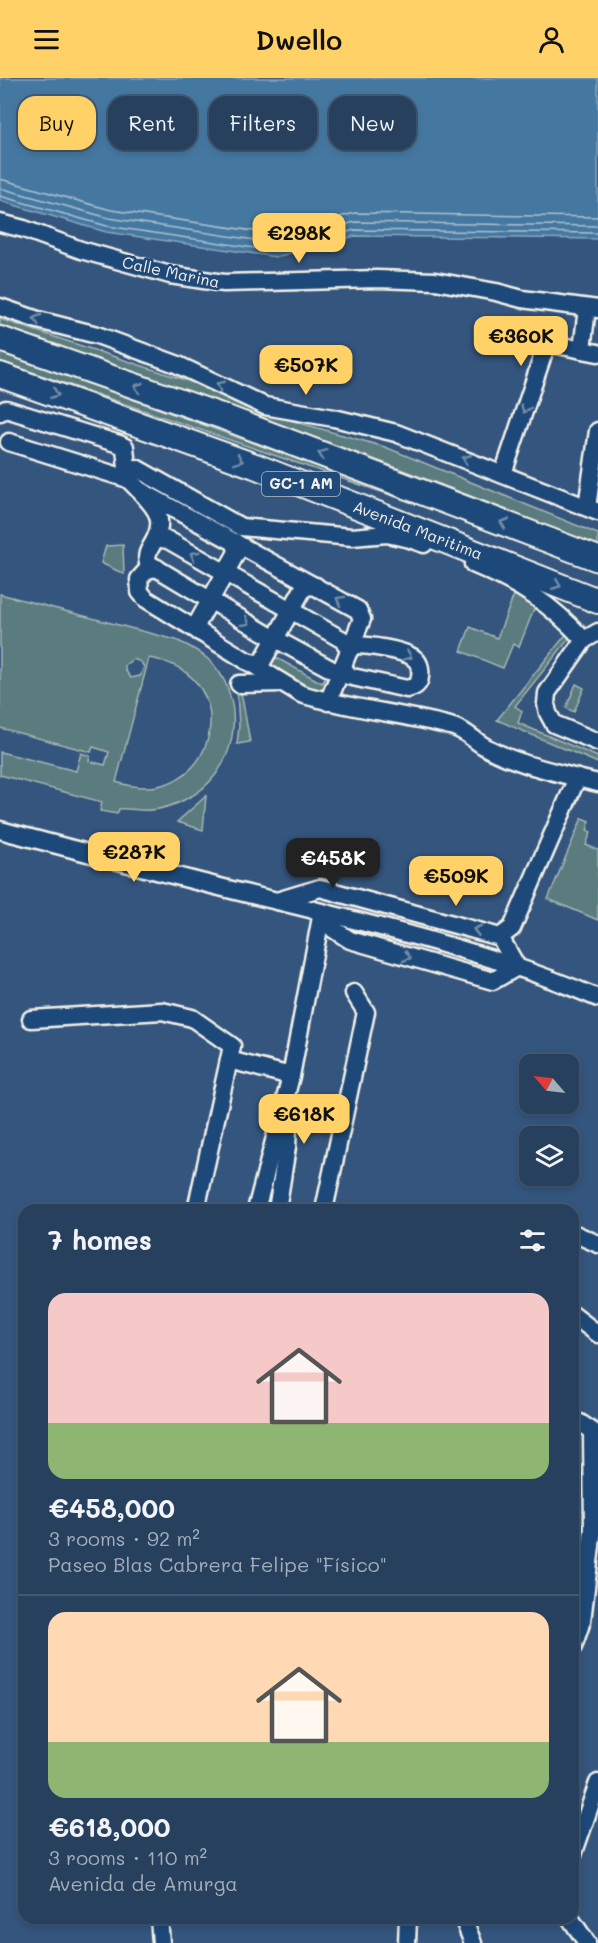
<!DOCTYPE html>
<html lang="en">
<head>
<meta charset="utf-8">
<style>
	:root { --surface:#27405e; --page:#2f4764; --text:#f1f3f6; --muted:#a4afbc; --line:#435973; --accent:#ffd166 }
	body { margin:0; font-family:Mali,sans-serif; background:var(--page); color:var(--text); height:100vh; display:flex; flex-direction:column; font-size:22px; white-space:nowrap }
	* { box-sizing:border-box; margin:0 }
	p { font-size:20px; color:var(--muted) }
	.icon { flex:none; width:33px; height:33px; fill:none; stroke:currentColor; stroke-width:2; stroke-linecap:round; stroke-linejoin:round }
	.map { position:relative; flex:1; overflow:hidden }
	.sheet { position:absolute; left:18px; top:1126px; width:561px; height:720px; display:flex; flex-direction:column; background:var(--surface); border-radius:18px; box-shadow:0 3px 9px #0003,0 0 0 2px var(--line) }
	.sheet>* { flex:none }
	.hud { position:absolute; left:18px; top:18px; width:562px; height:54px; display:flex; gap:12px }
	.needle { width:39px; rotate:298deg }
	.controls { position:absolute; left:519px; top:976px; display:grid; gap:12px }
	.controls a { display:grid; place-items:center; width:60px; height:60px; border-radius:12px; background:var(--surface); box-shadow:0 3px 9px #0003,0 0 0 2px var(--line); font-size:30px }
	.price { position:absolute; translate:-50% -51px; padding:0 14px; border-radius:12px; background:var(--accent); color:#111; font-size:20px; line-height:39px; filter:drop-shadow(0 2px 3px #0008) }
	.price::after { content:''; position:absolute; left:50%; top:36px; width:18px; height:14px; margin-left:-9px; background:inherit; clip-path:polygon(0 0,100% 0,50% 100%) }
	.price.active { background:#222; color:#fff }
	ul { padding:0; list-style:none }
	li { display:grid; align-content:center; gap:12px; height:318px; padding:0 30px }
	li+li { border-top:2px solid var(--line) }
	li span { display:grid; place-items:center; height:186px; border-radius:18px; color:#555 }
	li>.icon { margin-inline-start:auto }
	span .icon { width:108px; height:108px; fill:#fffc; stroke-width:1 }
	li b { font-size:26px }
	h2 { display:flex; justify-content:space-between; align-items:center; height:72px; padding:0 30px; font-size:26px }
	.pill { padding:0 21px; border-radius:18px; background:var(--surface); box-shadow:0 3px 9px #0003,0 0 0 2px var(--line); font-size:21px; line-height:54px }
	.pill.active { background:var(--accent); color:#111 }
	header { display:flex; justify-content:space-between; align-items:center; height:78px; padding:0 30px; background:var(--accent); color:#111; font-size:27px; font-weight:600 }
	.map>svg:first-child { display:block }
	.green { fill:#5a7b7f; stroke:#a7b6b4; stroke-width:1.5; fill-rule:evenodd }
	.water { fill:#4478a1; stroke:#8aa8bd; stroke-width:1.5 }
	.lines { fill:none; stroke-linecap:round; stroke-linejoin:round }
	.shore { stroke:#aec1cc; stroke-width:1.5 }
	.minor-casing { stroke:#f4f1e8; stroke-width:21 }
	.highway-casing { stroke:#f4f1e8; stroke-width:28 }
	.minor { stroke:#1f4a7a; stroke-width:16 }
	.highway { stroke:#1f4a7a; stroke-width:24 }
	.oneway { stroke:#748da6 }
	.labels { text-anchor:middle; stroke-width:5; stroke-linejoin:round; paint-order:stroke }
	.shield { fill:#1f4a7a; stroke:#b4bfc7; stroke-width:1.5 }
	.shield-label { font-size:15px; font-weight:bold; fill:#f4f1e8 }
	.street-label { font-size:16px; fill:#f4f1e8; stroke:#1f4a7a }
</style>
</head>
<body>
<header><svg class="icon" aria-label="menu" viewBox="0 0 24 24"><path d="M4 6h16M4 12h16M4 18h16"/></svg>Dwello<svg class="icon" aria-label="person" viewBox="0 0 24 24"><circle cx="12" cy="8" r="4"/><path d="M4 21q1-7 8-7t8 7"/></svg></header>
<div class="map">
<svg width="598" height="1865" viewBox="0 0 598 1865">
	<rect width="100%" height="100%" fill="#34557e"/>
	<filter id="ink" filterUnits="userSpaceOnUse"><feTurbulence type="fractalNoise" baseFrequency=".0167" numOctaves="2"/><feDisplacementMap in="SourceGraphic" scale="12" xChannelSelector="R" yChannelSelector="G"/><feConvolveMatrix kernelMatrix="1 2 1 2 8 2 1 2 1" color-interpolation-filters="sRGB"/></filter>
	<g filter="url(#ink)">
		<!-- green -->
		<g class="green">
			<path d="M0 241 194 305 261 334 385 369 598 456V467L382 384 0 247Z"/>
			<path d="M0 273 352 401 422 428 0 283Z"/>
			<path d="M123 467 124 496 101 485 106 468Z"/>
			<path d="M0 516 176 562C190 568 204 576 214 587 249 629 235 698 186 721 175 727 163 731 151 732 140 733 129 730 119 731L117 736 100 733 102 724 0 697V674L76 693 81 675 90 678 89 683 105 687 109 674 93 669 91 674 0 650ZM149 580C251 596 215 737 116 704ZM133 581 141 584 144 589 140 598 131 600 125 592V587Z"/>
			<path d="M514 517 536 526 519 569 513 566 503 590 461 573 470 549 497 560Z"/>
			<path d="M568 554 572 557 515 628 522 633 518 645 598 679V685L497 642Z"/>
			<path d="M273 578 322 605 327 598 328 605 321 612 301 607 269 587Z"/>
			<path d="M576 606 584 610 574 634 566 630Z"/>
			<path d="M237 614H241L250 664 237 666 239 648Z"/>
			<path d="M206 718 203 752 177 744Z"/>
			<path d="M582 740 590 743 587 752 591 754 586 767 598 772V842L548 821Z"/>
		</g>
		<!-- water -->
		<path class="water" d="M0 0H598V161L355 158 276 179 106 154 0 123Z"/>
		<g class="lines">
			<!-- shore -->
			<g class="shore">
				<path d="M0 101 111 132 274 156 355 135 598 139"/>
				<path d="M0 110 109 140 275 165 355 144 598 148"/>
				<path d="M0 118 107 148 275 173 355 152 598 155"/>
			</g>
			<defs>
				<g id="minor">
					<path d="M0 145 24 151 81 172 170 197 224 205 377 201 435 203 496 214 522 221 598 231"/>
					<path d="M0 229 38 242 97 257 176 286 265 328 334 340 396 355 598 434"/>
					<path d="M582 272 587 230"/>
					<path d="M0 334 6 331 119 366 125 369 128 401 139 412"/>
					<path d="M9 364 128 401"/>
					<path d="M136 390 241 449 352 459 387 456 410 461 424 466"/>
					<path d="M503 396 547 265 598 275"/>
					<path d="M587 429 598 353"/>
					<path d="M156 460 168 462 343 562 350 572"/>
					<path d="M473 486C519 505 551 526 584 562"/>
					<path d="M157 490 147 492 139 501 140 514 146 521 301 616C350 631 400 635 450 648 465 651 475 664 489 671 516 685 547 692 577 700L512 850 500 859"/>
					<path d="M199 554 197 550 198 544 237 474 235 464"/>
					<path d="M598 554 584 562 547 615 546 626 548 635 554 646 598 664"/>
					<path d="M246 583 257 585 262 584 304 509 316 508"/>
					<path d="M343 588 348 598 407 611C415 609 419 607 420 599 421 593 420 585 415 581 406 572 367 567 354 567L351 568"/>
					<path d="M239 606 282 605"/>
					<path d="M328 624 362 541 358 532 139 412C157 431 167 442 152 467 148 474 146 477 148 485L270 558 340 596"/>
					<path d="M577 700 598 705"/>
					<path d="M0 752C92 776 184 801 277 823 384 849 497 877 598 920"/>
					<path d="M277 823 320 810 500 859 517 889"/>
					<path d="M322 834 333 851 350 862 493 903 517 889"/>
					<path d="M31 941 162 933 192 940 232 968 229 982 291 998"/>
					<path d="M196 1132 229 982"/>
					<path d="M256 1132 291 998 322 834"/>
					<path d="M277 1132 287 1069 289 1032"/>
					<path d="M324 1132 366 934 354 915"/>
					<path d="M573 1155 598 1166"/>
					<path d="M573 1237 598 1256"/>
					<path d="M573 1344 580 1345 592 1353 593 1451 582 1543 573 1569"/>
					<path d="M573 1777 598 1705"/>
					<path d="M159 1840 161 1865"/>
					<path d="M463 1840 473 1865"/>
					<path d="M570 1840 587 1865"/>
					<path d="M407 1865 408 1840"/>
				</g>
				<g id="highway">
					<path d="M0 261 224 339 598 481"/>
					<path d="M0 297 255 388 598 523"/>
				</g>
			</defs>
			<!-- minor casing -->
			<use href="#minor" class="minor-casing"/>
			<!-- highway casing -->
			<use href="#highway" class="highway-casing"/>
			<!-- minor -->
			<use href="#minor" class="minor"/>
			<!-- highway -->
			<use href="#highway" class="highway"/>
		</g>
		<!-- one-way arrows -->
		<defs><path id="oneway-chevron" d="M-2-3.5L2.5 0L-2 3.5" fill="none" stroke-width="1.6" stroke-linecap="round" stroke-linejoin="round" transform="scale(1.5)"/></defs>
		<g class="oneway">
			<use href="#oneway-chevron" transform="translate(37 241) rotate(-163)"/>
			<use href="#oneway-chevron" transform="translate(220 307) rotate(-154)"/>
			<use href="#oneway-chevron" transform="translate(138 309) rotate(-161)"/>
			<use href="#oneway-chevron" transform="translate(55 316) rotate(19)"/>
			<use href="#oneway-chevron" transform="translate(525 331) rotate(109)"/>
			<use href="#oneway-chevron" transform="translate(322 376) rotate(-159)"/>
			<use href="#oneway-chevron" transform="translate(466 381) rotate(-158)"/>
			<use href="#oneway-chevron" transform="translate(239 382) rotate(20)"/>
			<use href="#oneway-chevron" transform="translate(504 445) rotate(-159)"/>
			<use href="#oneway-chevron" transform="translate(194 477) rotate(-150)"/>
			<use href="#oneway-chevron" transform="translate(557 507) rotate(22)"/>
			<use href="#oneway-chevron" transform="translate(340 522) rotate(-151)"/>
			<use href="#oneway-chevron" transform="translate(246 544) rotate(31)"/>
			<use href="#oneway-chevron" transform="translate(408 578) rotate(24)"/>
			<use href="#oneway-chevron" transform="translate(477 852) rotate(-165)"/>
			<use href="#oneway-chevron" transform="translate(407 879) rotate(17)"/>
		</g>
	</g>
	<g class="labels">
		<!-- shield labels -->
		<rect class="shield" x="262" y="394" width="78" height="24" rx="4.5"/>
		<g class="shield-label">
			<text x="301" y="411">GC-1 AM</text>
		</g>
		<!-- street labels -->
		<g class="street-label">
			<text transform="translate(171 194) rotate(12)" y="6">Calle Marina</text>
			<text transform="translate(418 452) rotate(21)" y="6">Avenida Maritima</text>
		</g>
	</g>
</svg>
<div class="controls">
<a><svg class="needle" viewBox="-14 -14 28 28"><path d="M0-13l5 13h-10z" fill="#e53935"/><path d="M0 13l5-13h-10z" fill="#a4afbc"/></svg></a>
<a><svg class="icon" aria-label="layers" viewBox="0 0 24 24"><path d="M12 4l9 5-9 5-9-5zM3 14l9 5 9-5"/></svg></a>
</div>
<b class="price" style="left:299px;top:186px">€298K</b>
<b class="price" style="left:521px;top:289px">€360K</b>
<b class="price" style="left:306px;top:318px">€507K</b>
<b class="price" style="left:134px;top:805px">€287K</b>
<b class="price active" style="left:333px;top:811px">€458K</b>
<b class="price" style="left:456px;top:829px">€509K</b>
<b class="price" style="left:304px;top:1067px">€618K</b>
<div class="hud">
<a class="pill active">Buy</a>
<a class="pill">Rent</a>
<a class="pill">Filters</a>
<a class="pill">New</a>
</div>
<section class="sheet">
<h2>7 homes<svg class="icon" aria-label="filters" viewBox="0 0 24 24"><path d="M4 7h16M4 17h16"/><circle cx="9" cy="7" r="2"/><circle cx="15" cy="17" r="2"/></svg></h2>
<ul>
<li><span style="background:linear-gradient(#f6c9c9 70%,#8fb573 0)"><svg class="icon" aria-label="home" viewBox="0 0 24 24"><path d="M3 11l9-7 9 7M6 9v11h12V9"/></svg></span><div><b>€458,000</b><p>3 rooms · 92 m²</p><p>Paseo Blas Cabrera Felipe &quot;Físico&quot;</p></div></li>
<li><span style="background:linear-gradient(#ffd9b3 70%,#8fb573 0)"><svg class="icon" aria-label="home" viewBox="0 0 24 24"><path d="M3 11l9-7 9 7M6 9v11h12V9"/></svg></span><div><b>€618,000</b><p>3 rooms · 110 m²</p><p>Avenida de Amurga</p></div></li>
</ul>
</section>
</div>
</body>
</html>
